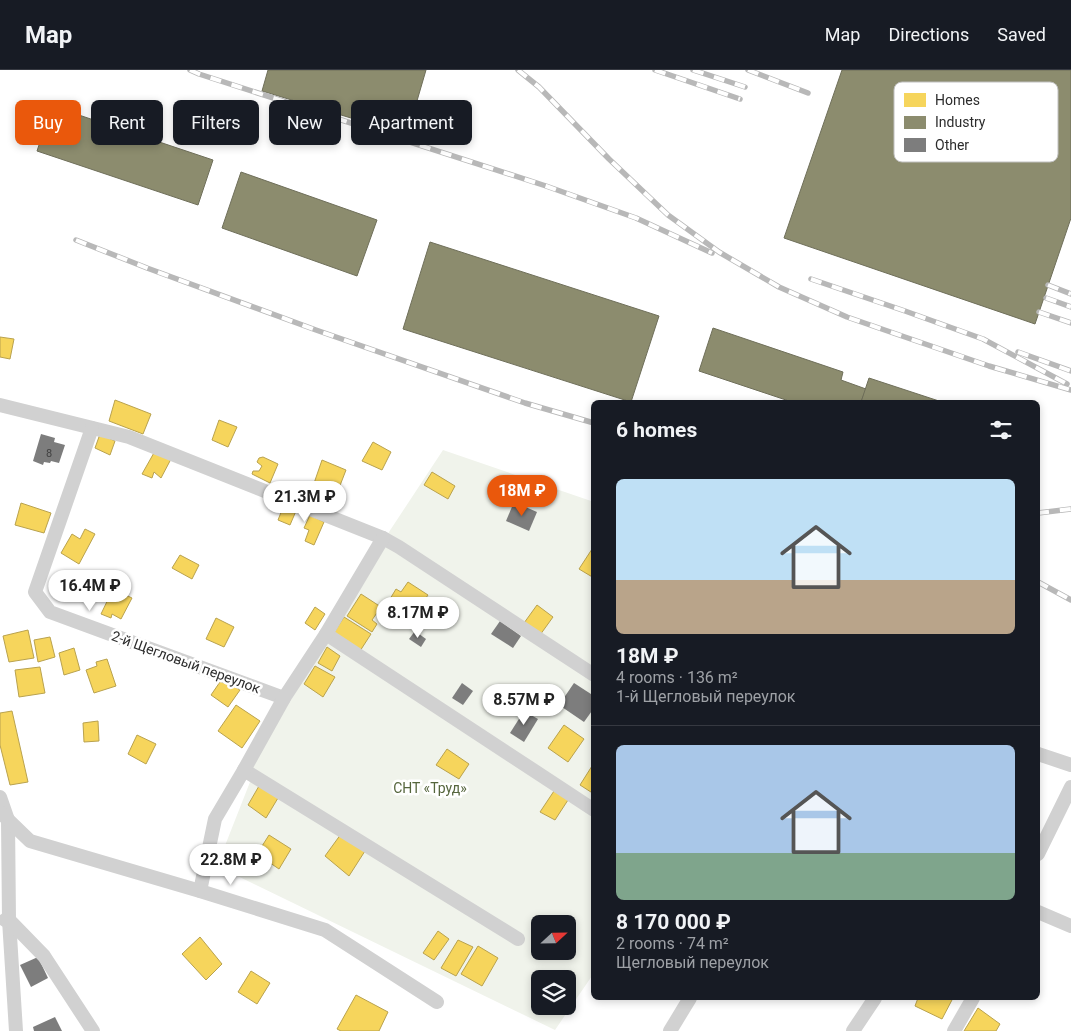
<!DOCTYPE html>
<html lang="en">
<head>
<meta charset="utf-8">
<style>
	:root { --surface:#171b24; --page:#242831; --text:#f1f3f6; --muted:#9ea1a6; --line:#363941; --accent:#ea580c }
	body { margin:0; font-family:Roboto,sans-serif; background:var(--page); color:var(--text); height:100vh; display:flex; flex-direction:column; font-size:19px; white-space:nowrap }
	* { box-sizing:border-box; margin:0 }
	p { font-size:16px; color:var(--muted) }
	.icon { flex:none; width:28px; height:28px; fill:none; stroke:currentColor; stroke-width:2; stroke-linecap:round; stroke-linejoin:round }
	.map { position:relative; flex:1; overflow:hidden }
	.drawer { position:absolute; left:591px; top:330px; width:449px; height:600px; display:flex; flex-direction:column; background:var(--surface); border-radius:8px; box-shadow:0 2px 8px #0003 }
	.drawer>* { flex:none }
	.guide { position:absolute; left:15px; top:30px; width:475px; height:45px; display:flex; gap:10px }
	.needle { width:32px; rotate:68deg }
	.fabs { position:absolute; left:531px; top:845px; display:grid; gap:10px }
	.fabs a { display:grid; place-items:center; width:45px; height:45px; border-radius:8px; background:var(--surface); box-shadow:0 2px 8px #0003; font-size:25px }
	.price { position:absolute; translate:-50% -42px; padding:0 11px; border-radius:18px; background:#fff; color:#222; font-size:16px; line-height:32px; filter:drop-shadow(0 1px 2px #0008) }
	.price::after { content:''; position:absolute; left:50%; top:30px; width:15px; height:11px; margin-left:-8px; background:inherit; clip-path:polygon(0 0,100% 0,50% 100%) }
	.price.current { background:var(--accent); color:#fff }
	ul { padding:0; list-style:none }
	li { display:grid; align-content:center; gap:10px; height:265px; padding:0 25px }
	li+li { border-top:1px solid var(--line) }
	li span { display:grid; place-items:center; height:155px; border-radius:8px; color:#555 }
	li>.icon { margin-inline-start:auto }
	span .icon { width:90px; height:90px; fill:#fffc; stroke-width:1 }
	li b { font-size:21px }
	h2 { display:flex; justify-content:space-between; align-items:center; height:60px; padding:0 25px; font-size:21px }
	.pill { padding:0 18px; border-radius:8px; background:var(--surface); box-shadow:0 2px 8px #0003; font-size:18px; line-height:45px }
	.pill.current { background:var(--accent); color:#fff }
	header { display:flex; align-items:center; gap:30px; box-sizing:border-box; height:70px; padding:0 25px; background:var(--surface); border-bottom:1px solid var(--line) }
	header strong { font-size:24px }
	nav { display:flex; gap:28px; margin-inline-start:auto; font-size:18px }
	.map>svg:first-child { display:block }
	.green { fill:#f0f3eb; fill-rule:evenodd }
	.homes { fill:#f6d55c; stroke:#b9a24e }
	.industry { fill:#8c8c6e; stroke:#6f6f5a }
	.building { fill:#7d7d7d }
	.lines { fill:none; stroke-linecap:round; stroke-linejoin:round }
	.minor { stroke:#d1d1d1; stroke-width:14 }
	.rail-casing { stroke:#b8b8b8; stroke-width:5.5 }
	.rail { stroke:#fff; stroke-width:4; stroke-dasharray:11; stroke-linecap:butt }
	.labels { text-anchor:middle; stroke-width:5; stroke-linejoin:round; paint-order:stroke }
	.number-label { font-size:11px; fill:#404040 }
	.street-label { font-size:14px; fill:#2c2c2c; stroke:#fff }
	.park-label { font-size:14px; fill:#55653c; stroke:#fff }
	.key { fill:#fff; stroke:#c0c0c0; stroke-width:1 }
	.key-label { font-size:14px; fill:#2c2c2c }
</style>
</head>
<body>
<header>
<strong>Map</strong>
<nav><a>Map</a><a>Directions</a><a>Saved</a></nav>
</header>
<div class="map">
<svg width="1071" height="961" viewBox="0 0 1071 961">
	<rect width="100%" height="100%" fill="#fff"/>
	<!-- green -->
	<path class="green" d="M443 380 594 432V903L555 960 217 796 250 712 251 698 387 465ZM540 854H568V881H540ZM540 909H568V936H540Z"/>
	<!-- homes -->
	<g class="homes">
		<path d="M0 267 14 269 10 289 0 287Z"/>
		<path d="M115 330 151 344 143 364 109 351Z"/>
		<path d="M219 350 237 357 228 377 212 370Z"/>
		<path d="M100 364 115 371 110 385 95 378Z"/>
		<path d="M373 372 391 382 382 400 362 391Z"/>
		<path d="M155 381 171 389 161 408 154 402 152 408 142 404Z"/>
		<path d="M263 387 278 394 270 413 252 404 253 401H259L262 396 257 392 259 388Z"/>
		<path d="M322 390 346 400 334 431 311 422Z"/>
		<path d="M432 402 455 416 448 429 424 415Z"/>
		<path d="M21 433 51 443 44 463 15 455Z"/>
		<path d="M284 435 296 441 290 455 278 450Z"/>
		<path d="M310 445 324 452 314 475 305 471 309 460 304 458Z"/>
		<path d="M85 459 95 464 79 494 61 483 72 464 80 469Z"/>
		<path d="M594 476V508L579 499Z"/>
		<path d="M180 485 199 495 192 509 172 498Z"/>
		<path d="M408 512 428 525 414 545 390 529 396 519 401 522Z"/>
		<path d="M113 519 132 528 121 549 112 544 111 548 101 544Z"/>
		<path d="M361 524 381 537 372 550 377 554 372 562 347 546Z"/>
		<path d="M537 535 553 547 540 565 524 553Z"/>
		<path d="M315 537 325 544 315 560 305 553Z"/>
		<path d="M344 547 371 564 360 581 333 564Z"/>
		<path d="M216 548 234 557 224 577 206 569Z"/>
		<path d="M28 560 34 588 9 592 3 566Z"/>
		<path d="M50 567 55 587 38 592 34 570Z"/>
		<path d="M327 577 340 586 332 601 318 593Z"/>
		<path d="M74 578 80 600 64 605 59 583Z"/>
		<path d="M107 589 116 616 94 623 86 600 97 596 96 592Z"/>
		<path d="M315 596 335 607 323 627 304 614Z"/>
		<path d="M40 597 45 623 19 627 15 600Z"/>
		<path d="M222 609 240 620 228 637 211 625Z"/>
		<path d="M236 635 260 651 242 678 218 661Z"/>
		<path d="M12 641 28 712 10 715 0 675V643Z"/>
		<path d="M98 651 99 671 84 672 83 653Z"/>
		<path d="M564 655 584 669 568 692 548 678Z"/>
		<path d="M137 665 156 674 146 694 128 684Z"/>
		<path d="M447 679 469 694 459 709 436 695Z"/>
		<path d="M592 696 594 697V724L580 715Z"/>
		<path d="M259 716 278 728 266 748 248 735Z"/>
		<path d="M554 721 568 730 555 750 540 742Z"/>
		<path d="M341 764 365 781 349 806 325 786Z"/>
		<path d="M269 765 291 779 279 799 257 784Z"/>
		<path d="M438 861 449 869 434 890 423 883Z"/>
		<path d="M200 867 222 894 206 910 182 884Z"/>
		<path d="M458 870 473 877 456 906 441 898Z"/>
		<path d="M478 876 498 888 482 916 461 904Z"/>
		<path d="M251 901 270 913 257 934 238 922Z"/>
		<path d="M356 925 388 942 379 961H341L337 959Z"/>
		<path d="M918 928H953L942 949 915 936Z"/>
		<path d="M978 938 1000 954 996 961H964Z"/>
	</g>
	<!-- industry -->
	<g class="industry">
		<path d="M268 0H426L407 65 262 21Z"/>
		<path d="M842 0H1071V148L1035 254 784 168Z"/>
		<path d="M52 36 213 90 198 135 37 81Z"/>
		<path d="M241 102 377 150 357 206 222 158Z"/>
		<path d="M430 172 659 246 631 332 403 259Z"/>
		<path d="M713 258 843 302 841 310 866 319 861 332H792L699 301Z"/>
		<path d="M869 308 942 332H861Z"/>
	</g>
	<!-- building -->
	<g class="building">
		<path d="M41 364 55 368 54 372 65 375 59 393 51 391 50 393 44 392 43 395 33 391Z"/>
		<path d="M514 432 537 442 529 461 506 451Z"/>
		<path d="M500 551 521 566 513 578 491 564Z"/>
		<path d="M415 561 426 569 421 577 409 569Z"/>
		<path d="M462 613 473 621 463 635 452 628Z"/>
		<path d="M574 613 594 626V638L584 652 559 635Z"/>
		<path d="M524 641 538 649 524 672 510 663Z"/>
		<path d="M38 887 48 908 31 917 20 895Z"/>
		<path d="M55 947 62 961H34L33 957Z"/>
	</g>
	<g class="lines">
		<!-- minor -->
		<g class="minor">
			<path d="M0 335 129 367 383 468 399 477 594 605"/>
			<path d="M92 358 35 522 50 542 284 628"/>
			<path d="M326 564 594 740"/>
			<path d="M1038 684 1071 695"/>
			<path d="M244 700 518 869"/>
			<path d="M0 727 8 750 9 850 16 961"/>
			<path d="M0 742 30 771 200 821 325 860 437 932"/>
			<path d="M1038 784 1071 717"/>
			<path d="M200 821 215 749 244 700 284 628 326 564 383 468"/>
			<path d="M1038 842 1071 856"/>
			<path d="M5 850H9L44 886 93 961"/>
			<path d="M670 961 690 928"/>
			<path d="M853 961 875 928"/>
			<path d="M954 961 973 928"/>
		</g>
		<defs>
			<g id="rail">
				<path d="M190 0 199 4 546 116 636 148 712 183"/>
				<path d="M518 0 539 17 609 89 668 145 719 182 779 217 847 247 989 296 1071 320"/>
				<path d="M655 0 740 29"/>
				<path d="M693 0 745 17"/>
				<path d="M748 0 808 23"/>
				<path d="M76 170 147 198 316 260 525 333 594 353"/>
				<path d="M811 209 905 241 983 269 1067 314"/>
				<path d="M1048 215 1071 224"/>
				<path d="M1046 228 1071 237"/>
				<path d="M1039 242 1071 253"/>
				<path d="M1018 282 1071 301"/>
				<path d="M1038 443 1071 439"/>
				<path d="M1038 512 1071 530"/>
			</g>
		</defs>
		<!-- rail casing -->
		<use href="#rail" class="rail-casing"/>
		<!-- rail -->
		<use href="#rail" class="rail"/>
	</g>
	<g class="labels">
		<!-- number labels -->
		<g class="number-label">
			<text x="49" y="387">8</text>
		</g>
		<!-- street labels -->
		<g class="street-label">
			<text transform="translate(186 592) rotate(20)" y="5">2-й Щегловый переулок</text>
		</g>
		<!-- park labels -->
		<g class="park-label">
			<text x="430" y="723">СНТ «Труд»</text>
		</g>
	</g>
	<!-- legend -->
	<rect x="894" y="12" width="164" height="80" rx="8" class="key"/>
	<rect x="904" y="23" width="22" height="14" fill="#f6d55c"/>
	<rect x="904" y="46" width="22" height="13" fill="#8c8c6e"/>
	<rect x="904" y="68" width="22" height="14" fill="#7d7d7d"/>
	<g class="key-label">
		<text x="935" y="35">Homes</text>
		<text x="935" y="57">Industry</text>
		<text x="935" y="80">Other</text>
	</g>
</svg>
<div class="fabs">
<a><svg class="needle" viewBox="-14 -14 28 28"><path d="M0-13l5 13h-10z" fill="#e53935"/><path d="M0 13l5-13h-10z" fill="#9ea1a6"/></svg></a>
<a><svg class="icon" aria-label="layers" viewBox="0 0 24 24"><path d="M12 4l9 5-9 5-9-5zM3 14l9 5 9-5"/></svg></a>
</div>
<b class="price current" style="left:522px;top:447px">18M ₽</b>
<b class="price" style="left:305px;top:453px">21.3M ₽</b>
<b class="price" style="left:90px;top:542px">16.4M ₽</b>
<b class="price" style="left:418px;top:569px">8.17M ₽</b>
<b class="price" style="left:524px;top:656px">8.57M ₽</b>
<b class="price" style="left:231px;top:816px">22.8M ₽</b>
<div class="guide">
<a class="pill current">Buy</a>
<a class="pill">Rent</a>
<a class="pill">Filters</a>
<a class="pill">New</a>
<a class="pill">Apartment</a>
</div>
<section class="drawer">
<h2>6 homes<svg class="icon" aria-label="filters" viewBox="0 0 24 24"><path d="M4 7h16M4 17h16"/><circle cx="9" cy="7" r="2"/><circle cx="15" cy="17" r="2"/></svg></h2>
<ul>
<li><span style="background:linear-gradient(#bfe0f5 65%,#b9a48a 0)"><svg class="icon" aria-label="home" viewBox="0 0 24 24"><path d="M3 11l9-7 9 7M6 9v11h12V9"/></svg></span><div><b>18M ₽</b><p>4 rooms · 136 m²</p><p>1-й Щегловый переулок</p></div></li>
<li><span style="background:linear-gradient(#a9c7e8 70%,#7fa58c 0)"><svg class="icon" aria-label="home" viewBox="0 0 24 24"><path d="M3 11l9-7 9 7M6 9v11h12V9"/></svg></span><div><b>8 170 000 ₽</b><p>2 rooms · 74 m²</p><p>Щегловый переулок</p></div></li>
</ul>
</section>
</div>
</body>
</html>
